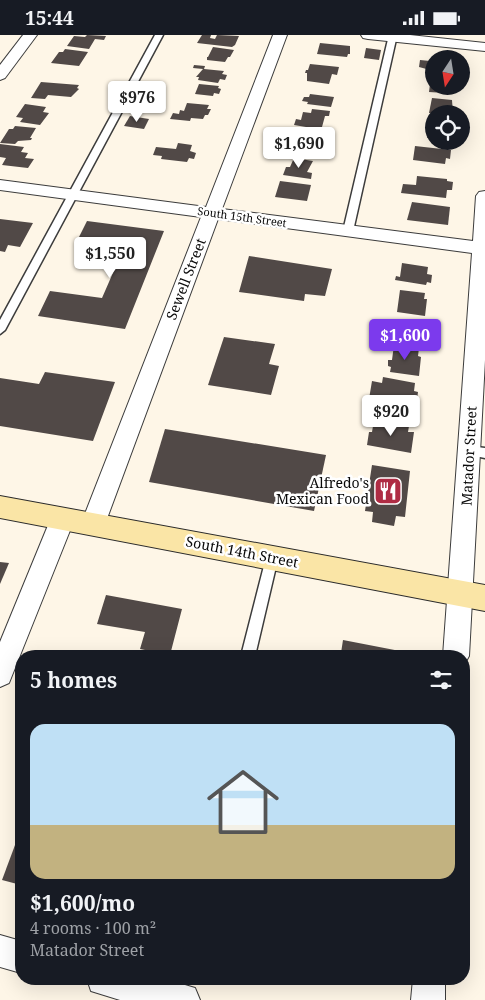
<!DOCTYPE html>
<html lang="en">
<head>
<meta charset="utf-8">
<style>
	:root { --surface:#171b24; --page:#20242c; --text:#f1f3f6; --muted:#9ea1a6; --accent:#7c3aed }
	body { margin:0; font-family:"Noto Serif",serif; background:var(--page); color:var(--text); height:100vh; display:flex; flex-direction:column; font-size:19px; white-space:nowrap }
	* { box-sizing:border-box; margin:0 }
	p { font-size:16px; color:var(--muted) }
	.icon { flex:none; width:28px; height:28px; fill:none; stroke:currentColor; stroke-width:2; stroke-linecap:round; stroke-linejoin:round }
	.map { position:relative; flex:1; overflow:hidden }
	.side { position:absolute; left:15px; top:615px; width:455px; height:335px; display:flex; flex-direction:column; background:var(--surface); border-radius:20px; box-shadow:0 5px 20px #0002 }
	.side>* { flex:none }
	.needle { width:32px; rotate:192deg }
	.buttons { position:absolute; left:425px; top:15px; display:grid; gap:10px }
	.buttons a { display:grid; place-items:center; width:45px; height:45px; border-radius:50%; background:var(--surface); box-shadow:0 5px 20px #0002; font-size:25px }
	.price { position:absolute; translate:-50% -42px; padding:0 11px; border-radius:5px; background:#fff; color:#222; font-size:16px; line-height:32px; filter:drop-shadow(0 1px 2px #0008) }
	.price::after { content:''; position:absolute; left:50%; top:30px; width:15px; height:11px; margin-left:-8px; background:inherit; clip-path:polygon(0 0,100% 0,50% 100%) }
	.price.current { background:var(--accent); color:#fff }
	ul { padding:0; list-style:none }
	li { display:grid; align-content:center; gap:10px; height:265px; padding:0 15px }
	li span { display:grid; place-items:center; height:155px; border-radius:15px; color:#555 }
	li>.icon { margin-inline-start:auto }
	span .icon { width:90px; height:90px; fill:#fffc; stroke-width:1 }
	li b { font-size:21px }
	h2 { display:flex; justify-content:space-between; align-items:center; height:60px; padding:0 15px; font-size:21px }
	.status { display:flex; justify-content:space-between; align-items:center; height:35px; padding:0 25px; background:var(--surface); direction:ltr }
	.status svg { height:14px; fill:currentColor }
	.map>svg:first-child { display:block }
	.building { fill:#514947 }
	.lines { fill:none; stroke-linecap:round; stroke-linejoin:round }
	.lane-casing { stroke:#3c3c3c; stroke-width:3 }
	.street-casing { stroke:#3c3c3c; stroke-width:2 }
	.secondary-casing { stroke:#2b2b2b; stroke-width:2 }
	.lane { fill:#fff; fill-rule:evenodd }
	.street { fill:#fff; fill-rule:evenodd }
	.secondary { fill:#fae5a6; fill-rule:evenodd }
	.labels { text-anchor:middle; stroke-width:5; stroke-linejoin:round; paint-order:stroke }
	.far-street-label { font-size:11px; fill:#090909; stroke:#fff }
	.street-label { font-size:14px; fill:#090909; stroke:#fff }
	.poi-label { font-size:14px; fill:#090909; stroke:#fff; text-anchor:end }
</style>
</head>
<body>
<div class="status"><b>15:44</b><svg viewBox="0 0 49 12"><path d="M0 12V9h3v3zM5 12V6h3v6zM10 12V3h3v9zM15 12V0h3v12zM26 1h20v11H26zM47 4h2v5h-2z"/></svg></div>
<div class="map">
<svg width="485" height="965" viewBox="0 0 485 965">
	<rect width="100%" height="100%" fill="#fef6e7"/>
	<!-- building -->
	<g class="building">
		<path d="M87 0 106 1 104 5 95 4 89 14 67 11 74 1 85 2Z"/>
		<path d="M202 0H211L210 3 215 4 217 0 239 1 235 10 232 12 197 8Z"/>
		<path d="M320 8 350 11V19H348L347 22 317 19Z"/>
		<path d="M213 12 234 15 230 22H228L225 27 207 25V22H208Z"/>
		<path d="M366 13 381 15 379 25 364 23Z"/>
		<path d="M65 14 88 17 79 31 51 28 59 17H63Z"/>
		<path d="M430 24 434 25V36L419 32 420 25 430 26Z"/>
		<path d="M310 29 339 32 337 40 332 39 329 49 307 46V38H305L306 35H308Z"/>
		<path d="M194 30 205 31 204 34 224 36 222 39 227 40 225 45 220 44 218 48 198 45 199 42H196L203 34 193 33Z"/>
		<path d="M431 41H434V51H453V56H445V58L429 57Z"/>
		<path d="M41 47 79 50 77 53 79 54 71 62 48 60 45 64 31 63Z"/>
		<path d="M199 49 219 51 218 53 221 54 219 59 214 58 213 61 195 59Z"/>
		<path d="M310 59 334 62 331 72 307 69 308 67 302 66 304 62H309Z"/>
		<path d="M432 63 452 65 453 79 429 78Z"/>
		<path d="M187 68 209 70 207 74H211L208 80H205L203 84 191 83 190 86 170 84 173 78 179 79 180 75 184 76Z"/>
		<path d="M25 69 46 72 43 77 49 78 40 90 20 87 23 83 16 82Z"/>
		<path d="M312 74 330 76 329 81H325L322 92H319L318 94 294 90 296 84 301 85 303 77 311 78Z"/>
		<path d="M130 81 149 84 144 94 124 91Z"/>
		<path d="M433 88H434V103H427Z"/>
		<path d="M15 91 36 93 30 103H32L31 105 18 106 15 109 0 108 9 94H13Z"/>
		<path d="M299 95 321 98 318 109H322L321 114H316L321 115 319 119 281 114 283 108 294 110 295 106 291 105 293 99 297 100Z"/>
		<path d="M178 108 192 110 190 116 196 118 194 124 189 123 187 127 161 124 162 121 153 120 156 112 176 114Z"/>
		<path d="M0 109 24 112 21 117 28 118 25 123 34 124 28 133 2 130 6 123 0 122Z"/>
		<path d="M415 111 451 115 450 124 446 123 445 129 413 125Z"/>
		<path d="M294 123 313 126 307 137 312 138 311 144 283 140 286 132H290Z"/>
		<path d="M417 141 447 144V146L453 147 452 155H447L446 163 401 158 403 149 416 150Z"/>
		<path d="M280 146 311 150 307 166 275 162Z"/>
		<path d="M412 167 450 172 448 190 407 185Z"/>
		<path d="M0 184 33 188 20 212 8 210 5 217 0 216Z"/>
		<path d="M87 186 164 196 125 294 38 281 50 256 102 263 126 208 79 202Z"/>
		<path d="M249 221 332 234 325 261 305 259 304 266 239 257Z"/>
		<path d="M402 228 428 232 427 239 432 240 431 248 427 247 426 250 395 245 396 241 400 242Z"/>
		<path d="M400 255 425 258 424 264H427L425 281 397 277Z"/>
		<path d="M224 302 275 309 269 329 279 331 271 360 208 350Z"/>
		<path d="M394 310 419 313 418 321 421 322 419 341 390 337 391 332 388 331V325H392Z"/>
		<path d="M45 337 115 347 93 406 0 391V343L39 349Z"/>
		<path d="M383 342 415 348 414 356 418 357 416 372H419L417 382 363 372 365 363 369 364 372 346 382 348Z"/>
		<path d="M374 385 409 391 408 397H414L411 418 367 410 369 397H372Z"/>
		<path d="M165 394 326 420 314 476 149 447Z"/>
		<path d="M372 430 410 436 405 482 396 481 394 491 372 487 373 477 365 476Z"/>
		<path d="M0 527 9 528 0 549Z"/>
		<path d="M106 560 182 574 170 620 140 614 145 597 97 589Z"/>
		<path d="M343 605 405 617V621H336L337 617 341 618Z"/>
		<path d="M18 802 21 803V850L2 845Z"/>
	</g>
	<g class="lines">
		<defs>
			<g id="lane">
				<path d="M155 0H163L5 295 0 299V285Z"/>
				<path d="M389 0H397L353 196 348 199 343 196Z"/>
				<path d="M469 411 485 413V423L465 419 463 416 465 413Z"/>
				<path d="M272 517 277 519 278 523 255 621H241L266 523 267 519Z"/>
			</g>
			<g id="street">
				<path d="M23 0H37L5 43 0 45V30Z"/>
				<path d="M273 0H287L222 174 473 206 476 161 479 157 485 156V325L469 621 464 630V621H443L472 218 218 184 105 489 101 496 93 499 85 496 81 489 201 182 0 155V145L206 172Z"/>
				<path d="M361 0H410L485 8V16L368 4 363 3Z"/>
				<path d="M63 473 71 476 75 483 9 648 0 652V607L51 483 55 476Z"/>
				<path d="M0 900 21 906V938L0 932Z"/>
				<path d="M87 944H165L195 953 200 965H120L91 956Z"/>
				<path d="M413 944H445V965H411Z"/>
			</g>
			<path id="secondary" d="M0 461 485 550V576L0 483Z"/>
		</defs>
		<!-- lane casing -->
		<use href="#lane" class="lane-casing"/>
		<!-- street casing -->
		<use href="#street" class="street-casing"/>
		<!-- secondary casing -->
		<use href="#secondary" class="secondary-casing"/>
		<!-- lane -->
		<use href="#lane" class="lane"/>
		<!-- street -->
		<use href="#street" class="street"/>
		<!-- secondary -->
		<use href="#secondary" class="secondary"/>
	</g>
	<!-- icons -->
	<defs>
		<symbol id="restaurant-square" viewBox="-11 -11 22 22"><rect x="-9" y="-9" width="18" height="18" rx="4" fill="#af2c44" stroke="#fff"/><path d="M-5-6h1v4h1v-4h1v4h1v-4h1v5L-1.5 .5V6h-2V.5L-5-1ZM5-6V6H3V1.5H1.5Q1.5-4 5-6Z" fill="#fff"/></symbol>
	</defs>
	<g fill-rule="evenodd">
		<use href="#restaurant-square" x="372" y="440" width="32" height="32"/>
	</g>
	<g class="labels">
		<!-- far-street labels -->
		<g class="far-street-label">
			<text transform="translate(242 182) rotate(8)" y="4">South 15th Street</text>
		</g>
		<!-- street labels -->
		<g class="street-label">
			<text transform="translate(186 244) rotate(-69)" y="5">Sewell Street</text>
			<text transform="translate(469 421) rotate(-87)" y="5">Matador Street</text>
			<text transform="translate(242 517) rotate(11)" y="5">South 14th Street</text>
		</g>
		<!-- poi labels -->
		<g class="poi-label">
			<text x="369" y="453">Alfredo's<tspan x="369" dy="16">Mexican Food</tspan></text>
		</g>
	</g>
</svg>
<div class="buttons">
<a><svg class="needle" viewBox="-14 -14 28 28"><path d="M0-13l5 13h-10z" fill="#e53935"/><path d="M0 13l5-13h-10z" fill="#9ea1a6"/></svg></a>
<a><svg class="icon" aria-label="locate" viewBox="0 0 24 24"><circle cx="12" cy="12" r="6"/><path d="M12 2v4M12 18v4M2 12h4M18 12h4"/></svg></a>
</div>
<b class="price" style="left:137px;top:88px">$976</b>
<b class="price" style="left:299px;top:134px">$1,690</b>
<b class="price" style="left:110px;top:244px">$1,550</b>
<b class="price current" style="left:405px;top:326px">$1,600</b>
<b class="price" style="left:391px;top:402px">$920</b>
<section class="side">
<h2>5 homes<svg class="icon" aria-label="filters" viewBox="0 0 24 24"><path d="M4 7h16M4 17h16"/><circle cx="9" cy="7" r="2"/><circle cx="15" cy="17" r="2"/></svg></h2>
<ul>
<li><span style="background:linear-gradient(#bfe0f5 65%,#c2b280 0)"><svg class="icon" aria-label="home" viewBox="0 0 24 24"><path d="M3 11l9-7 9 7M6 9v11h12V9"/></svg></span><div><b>$1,600/mo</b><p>4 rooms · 100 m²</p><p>Matador Street</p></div></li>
</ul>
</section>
</div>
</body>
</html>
